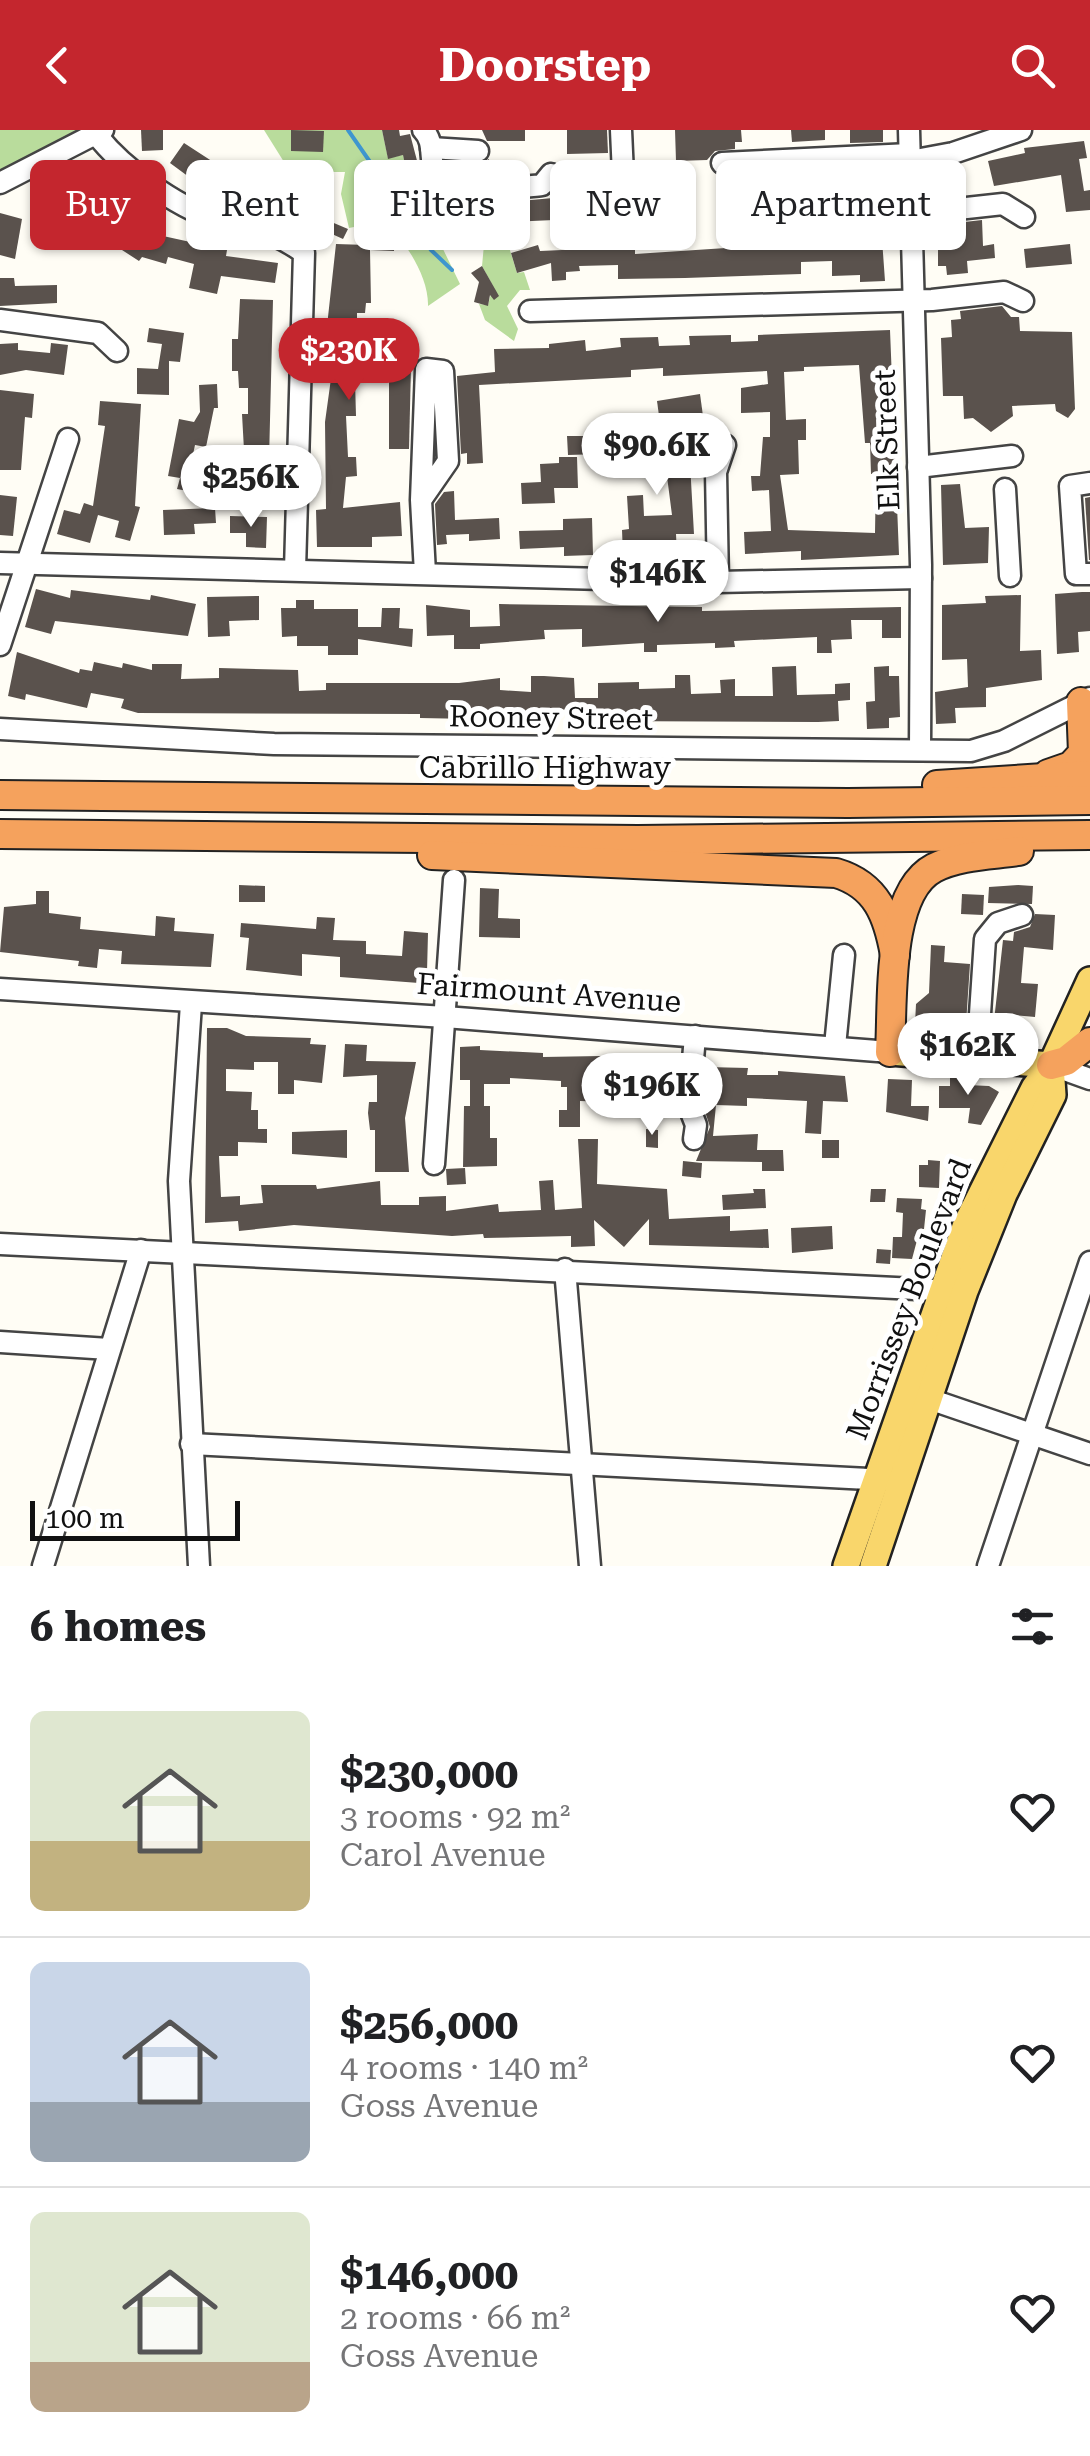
<!DOCTYPE html>
<html lang="en">
<head>
<meta charset="utf-8">
<style>
	:root { --surface:#fff; --page:#f2f2f2; --text:#202124; --muted:#757577; --line:#e0e0e0; --accent:#c4262e }
	body { margin:0; font-family:"Roboto Serif",serif; background:var(--page); color:var(--text); height:100vh; display:flex; flex-direction:column; font-size:38px; white-space:nowrap }
	* { box-sizing:border-box; margin:0 }
	p { font-size:32px; color:var(--muted) }
	.icon { flex:none; width:55px; height:55px; fill:none; stroke:currentColor; stroke-width:2; stroke-linecap:round; stroke-linejoin:round }
	.map { position:relative; height:1436px; overflow:hidden }
	.details { display:flex; flex-direction:column; background:var(--surface); flex:1 }
	.details>* { flex:none }
	.top-card { position:absolute; left:30px; top:30px; width:1030px; height:90px; display:flex; gap:20px }
	.scale { position:absolute; left:30px; bottom:25px; width:210px; box-sizing:border-box; padding-left:10px; border:5px solid #111; border-top:0; font-size:28px; line-height:35px; white-space:nowrap; color:#111; -webkit-text-stroke:8px #fff; paint-order:stroke }
	.price { position:absolute; translate:-50% -85px; padding:0 22px; border-radius:35px; background:#fff; color:#222; font-size:32px; line-height:65px; filter:drop-shadow(0 2px 5px #0008) }
	.price::after { content:''; position:absolute; left:50%; top:60px; width:30px; height:22px; margin-left:-15px; background:inherit; clip-path:polygon(0 0,100% 0,50% 100%) }
	.price.active { background:var(--accent); color:#fff }
	ul { padding:0; list-style:none }
	li { display:flex; align-items:center; gap:30px; height:250px; padding:0 30px }
	li+li { border-top:2px solid var(--line) }
	li span { display:grid; place-items:center; flex:none; width:280px; height:200px; border-radius:15px; color:#555 }
	li>.icon { margin-inline-start:auto }
	span .icon { width:120px; height:120px; fill:#fffc; stroke-width:1 }
	li b { font-size:42px }
	h2 { display:flex; justify-content:space-between; align-items:center; height:120px; padding:0 30px; font-size:42px }
	.tag { padding:0 35px; border-radius:15px; background:var(--surface); box-shadow:0 2px 8px #0004; font-size:35px; line-height:90px }
	.tag.active { background:var(--accent); color:#fff }
	header { display:flex; justify-content:space-between; align-items:center; height:130px; padding:0 30px; background:var(--accent); color:#fff; font-size:45px; font-weight:700 }
	.map>svg:first-child { display:block }
	.forest { fill:#b9dc9c }
	.lines { fill:none; stroke-linecap:round; stroke-linejoin:round }
	.stream { stroke:#3f96cf; stroke-width:4 }
	.building { fill:#5a524d; fill-rule:evenodd }
	.minor-casing { stroke:#444; stroke-width:25 }
	.major-casing { stroke:#222; stroke-width:30 }
	.highway-casing { stroke:#222; stroke-width:32 }
	.minor { stroke:#fff; stroke-width:20 }
	.major { stroke:#f9d66b; stroke-width:25 }
	.highway { stroke:#f5a25d; stroke-width:28 }
	.labels { text-anchor:middle; stroke-width:10; stroke-linejoin:round; paint-order:stroke }
	.street-label { font-size:30px; fill:#111; stroke:#fff }
</style>
</head>
<body>
<header><svg class="icon" aria-label="back" viewBox="0 0 24 24"><path d="M15 5l-7 7 7 7"/></svg>Doorstep<svg class="icon" aria-label="search" viewBox="0 0 24 24"><circle cx="10" cy="10" r="6"/><path d="M15 15l6 6"/></svg></header>
<div class="map">
<svg width="1090" height="1436" viewBox="0 0 1090 1436">
	<rect width="100%" height="100%" fill="#fffdf5"/>
	<!-- forest -->
	<g class="forest">
		<path d="M0 0H84L0 43Z"/>
		<path d="M264 0H382L388 28 403 25 407 44 426 40 445 63 423 90 436 97 433 119 442 117 460 154 428 176C429 147 405 110 384 91L349 98 341 64 345 42H309L284 32Z"/>
		<path d="M485 104H505L517 143 524 142 530 160H520L507 176 518 199 514 211 485 190 479 174 488 175 493 156 482 136Z"/>
	</g>
	<g class="lines">
		<!-- stream -->
		<path class="stream" d="M348 0 431 120 452 140"/>
	</g>
	<!-- building -->
	<g class="building">
		<path d="M141 0H163V20L142 21Z"/>
		<path d="M291 0 324 1 323 22 291 21Z"/>
		<path d="M382 0H399L400 6 410 4 420 42 407 45 403 25 388 29Z"/>
		<path d="M482 0H525V11H487Z"/>
		<path d="M567 0H607L608 23 567 24Z"/>
		<path d="M675 0H741L742 12H735V19L715 21 707 30 676 31Z"/>
		<path d="M791 0H825V10L792 12Z"/>
		<path d="M850 0H883V12L850 13Z"/>
		<path d="M1084 11 1087 28 1079 29 1084 61 1090 60V80L1066 82 1061 45 994 56 988 31 1025 23 1024 18Z"/>
		<path d="M184 13 224 39 225 32 246 37 244 45 268 50 266 56 326 78 322 88 348 99 343 109 292 86 294 80 208 61 170 33Z"/>
		<path d="M489 29 490 42 451 41 450 33 478 35Z"/>
		<path d="M877 39 885 151 860 152V145L832 146V131L801 132V144L685 148 618 149V135L579 136 580 141 566 142V150L552 151 551 133 517 143 511 123 538 115 540 121 584 119V113L612 112V119H635V124L832 111V94H846L845 58 816 59V69L797 70 796 43Z"/>
		<path d="M964 45 965 64 932 65 931 46Z"/>
		<path d="M98 52 149 83 139 99 161 114 163 106 227 120 226 126 278 133 275 153 221 146 217 164 189 158 194 134 168 127 166 134 142 127 139 131 122 120 127 113 115 105 117 101 75 73 74 86 39 85V74H52V66L87 67Z"/>
		<path d="M725 54H746L747 76 726 77Z"/>
		<path d="M441 67 453 71 476 92 461 107 430 78Z"/>
		<path d="M553 68 554 90 510 92 509 72Z"/>
		<path d="M0 83 22 89 15 129 0 125Z"/>
		<path d="M982 90 983 116 994 114 995 128 967 131 968 143 947 145 946 136H938V95Z"/>
		<path d="M368 105 395 106 394 121 370 120 371 173H366L365 183H357V221L368 222 367 251H355L356 286H346L348 327H356L357 346 346 347 343 378 400 372 402 406 372 407V417H317L316 380 326 379 325 292 333 234 326 233 328 187 336 114 367 115Z"/>
		<path d="M1070 114 1072 134 1026 138 1024 119Z"/>
		<path d="M482 136 499 166 494 170 490 165 488 176 474 172 479 152 471 143Z"/>
		<path d="M0 148H14L15 156 57 155V173L0 176Z"/>
		<path d="M240 169 273 170 269 330 261 331 263 348 243 350 240 320H244L242 284H248V258H239L238 241H232V209H238Z"/>
		<path d="M1002 176 1011 187H1019L1020 201 1072 202 1075 279 1068 288 1056 281 1055 274 1012 276 1013 286 991 302 973 288 964 289 963 266H943L941 208 952 207 951 190 961 189 960 181Z"/>
		<path d="M149 198 184 203 180 232 169 231V265L137 264V238L158 239 162 214 147 212Z"/>
		<path d="M890 200 899 425 801 430V421L745 424 744 402 771 401 769 360 752 361 751 346H760L763 307H770V282L741 283V258L768 254 767 241 663 246V238L631 240V247L479 255 483 333 467 334V323L461 324 457 246 495 242 494 219 549 218V214L585 210 586 221 621 217 620 208 658 207 659 216 690 215 689 206 731 205V212L758 211V205ZM859 235 865 313H870L871 344 876 343 875 403 788 400 780 345 799 344 798 310H806V289L786 290 784 242 804 241V237Z"/>
		<path d="M18 213V220L50 223 51 213 68 215 64 245 26 240 0 245V214Z"/>
		<path d="M411 237 409 319H389V238Z"/>
		<path d="M217 254 218 278H214L206 317 195 315 190 339 208 343 203 364 177 359 180 348 168 346 179 289 194 292 200 282 199 255Z"/>
		<path d="M0 260 34 264 32 288 25 287 21 340H0Z"/>
		<path d="M700 264 703 286 660 293 657 271Z"/>
		<path d="M100 271 141 274 135 376 140 377 130 411 115 407 119 391 98 385 90 413 57 404 64 380 80 384 84 373 93 376 105 296 98 295Z"/>
		<path d="M646 299 647 317 689 315 694 404H676L677 426 623 425 622 400 629 399 627 366 643 365 644 386 672 385 665 331 627 333 626 322H614L613 301Z"/>
		<path d="M567 306H583L584 313H600V324L568 325Z"/>
		<path d="M559 327H577L578 358H554L555 373 522 374 521 353 541 352 540 334 559 333Z"/>
		<path d="M960 354 965 398 989 397 988 433 943 435 941 355Z"/>
		<path d="M454 361 455 390 499 388 500 409 469 411V404L446 405 447 414 437 415 435 374 444 362Z"/>
		<path d="M0 365 17 367 13 406 0 405Z"/>
		<path d="M1090 367V430H1089L1085 368Z"/>
		<path d="M215 378 216 393 194 394 195 404 164 405 163 380Z"/>
		<path d="M230 386 267 387 266 418 246 417V403H230Z"/>
		<path d="M592 388 593 425 564 426V417L520 419 519 401 563 400V389Z"/>
		<path d="M36 459 70 468 71 460 150 470 151 465 196 474 188 506 55 491 51 504 25 497Z"/>
		<path d="M1082 462H1090V501L1078 502 1079 522 1057 524 1055 464Z"/>
		<path d="M1021 465 1020 521 1041 520 1042 550 986 558V577L955 578 956 593 936 594 935 562 968 557 967 529 942 530V475L986 473 985 466Z"/>
		<path d="M259 466V490L229 491 230 506 208 507 207 467Z"/>
		<path d="M296 470H314V479H358V497H381L382 478H400L399 498 413 499 412 517 358 509V525H328V516H297V506L282 507 281 478H296Z"/>
		<path d="M499 474 702 477V481L901 477V508H882V490H851L852 509 831 510 832 523H817V507L734 511 735 517 715 518V513L657 515V522H644V513L582 517V499L544 500 545 509 480 514V519H454V505L427 506 426 475 470 480V497L500 496Z"/>
		<path d="M17 522 79 543 80 539 92 541 94 532 122 538 123 533 152 540V534H182L181 549 219 548V538L298 540 299 561 326 560V553H459L500 548V560L531 562V546H544L574 548 575 568H598V553L639 552V559L675 558V545H690L691 564 721 563 720 550 735 549V566H773L772 537 796 536 797 565 835 564V554L850 553V570L838 571 839 591 818 592 596 591V579L545 580V589L522 590 420 588V584L138 583 121 578 124 569 91 563 87 578 26 564 25 570 8 566Z"/>
		<path d="M889 536V546H899L900 587 889 588V598L867 599 866 572 875 571 874 537Z"/>
		<path d="M239 755 265 756V772H239Z"/>
		<path d="M1018 755 1033 756 1032 774 988 773 989 757Z"/>
		<path d="M480 758 499 759 498 788 520 789V808L479 807Z"/>
		<path d="M36 761H49V783L81 787 80 799 155 806 156 786 175 788 174 801 214 804 211 837 121 834 122 821 99 819 97 838 78 836 79 831 0 822 4 777 36 774Z"/>
		<path d="M962 764 984 765 983 785 961 784Z"/>
		<path d="M1035 784 1055 785 1053 820 1024 817 1021 853 1038 854 1035 887 1004 884 1002 901 993 900 1003 810 1013 811 1014 802 1030 797Z"/>
		<path d="M317 787 335 788 333 810 366 811V824L402 826 404 801 428 803 427 842H420L419 853 340 847V827L302 824V846L246 840 249 808 240 807 241 793 316 799Z"/>
		<path d="M931 815 945 816 944 832 970 834 966 894 958 897 915 894 916 874 929 863Z"/>
		<path d="M207 898H227L246 906 311 908 310 914 326 915 322 953 294 950V964H278V932H254V940L226 939V961L252 962 251 980H258V999H267V1013L238 1012V1026H219L221 1067 240 1066V1075L263 1073 261 1055H316L317 1059 380 1051 381 1075H419V1067L446 1066V1081L498 1074 499 1082 541 1080 539 1051 553 1050 555 1080 582 1078 578 1009H598L597 1054 667 1059 669 1089 730 1086V1101L768 1099 769 1118 649 1115V1089L624 1117 594 1090 595 1116 571 1117V1106L484 1108 483 1104 452 1106 294 1095 239 1101 238 1091 205 1093Z"/>
		<path d="M345 914 367 915 366 931 416 932 405 988 409 1042H375V1000H370L368 983 369 972H377V945L343 947Z"/>
		<path d="M480 916V920L543 923V927L601 926V939H625L626 930 648 931V938H678L677 985H663V965H654V955L613 952V972L580 971V997H559V980H567V957H561V951L510 948V954H484V976H490V1008H497V1036L463 1037 464 976H470V950H460V917Z"/>
		<path d="M706 937 748 938 747 945H778V941L845 946 848 972 823 971 821 1004 805 1003 807 971 747 968V976L716 975 713 1006 758 1004 757 1020H783L784 1041H762V1032L696 1031 710 997 703 975Z"/>
		<path d="M950 947H967V955L989 956 999 962 981 995 968 993 970 978H939V956H950Z"/>
		<path d="M888 949 912 950 911 976H929L928 991 886 982Z"/>
		<path d="M646 999 658 1000V1018L646 1017Z"/>
		<path d="M347 1000V1028L292 1024V1002Z"/>
		<rect x="822" y="1010" width="17" height="18"/>
		<path d="M928 1030 940 1031 939 1058 919 1057V1035H928Z"/>
		<path d="M683 1031 702 1033 701 1048 682 1046Z"/>
		<path d="M465 1038 466 1054 447 1055 446 1039Z"/>
		<path d="M753 1059H765L766 1078 723 1080 722 1065 754 1063Z"/>
		<path d="M871 1059H886L885 1072H870Z"/>
		<path d="M897 1068 922 1069 921 1079 926 1080 924 1099H920L912 1129 892 1128 893 1107H902L903 1083 896 1082Z"/>
		<path d="M832 1096 833 1119 792 1123 791 1098Z"/>
		<path d="M877 1119 891 1120 890 1134 876 1133Z"/>
	</g>
	<g class="lines">
		<defs>
			<g id="minor">
				<path d="M423 0C436 13 428 30 436 46 447 68 520 57 542 55L551 44"/>
				<path d="M621 0 624 67"/>
				<path d="M909 0 921 435 920 619"/>
				<path d="M96 4C122 38 175 76 217 90 254 102 270 98 304 123L295 440"/>
				<path d="M431 18 478 21"/>
				<path d="M910 31 953 23 1021 0"/>
				<path d="M722 33 910 24"/>
				<path d="M0 53 103 0"/>
				<path d="M912 84 1003 74 1024 87"/>
				<path d="M530 181 932 170 1004 162 1023 171"/>
				<path d="M0 190 98 203 117 221"/>
				<path d="M918 337 1012 326"/>
				<path d="M1090 353 1070 356 1076 444H1090"/>
				<path d="M1005 359 1010 446"/>
				<path d="M421 370 448 331 443 241 426 239 421 370 425 443"/>
				<path d="M0 433 718 452 921 448"/>
				<path d="M718 452 716 342 725 315"/>
				<path d="M0 515 68 309"/>
				<path d="M0 599 274 614 971 621 1004 611 1090 568"/>
				<path d="M0 859 445 887 890 922"/>
				<path d="M191 874 179 1051 199 1436"/>
				<path d="M835 916 844 825"/>
				<path d="M977 929 985 809 998 793 1022 785"/>
				<path d="M1051 935 1090 949"/>
				<path d="M694 1009 696 995 689 977 695 906"/>
				<path d="M434 1034 454 750"/>
				<path d="M0 1114 957 1161"/>
				<path d="M565 1139 590 1436"/>
				<path d="M0 1212 109 1219"/>
				<path d="M932 1270 1090 1324"/>
				<path d="M191 1314 888 1350"/>
				<path d="M43 1436 141 1120"/>
				<path d="M988 1436 1090 1132"/>
			</g>
			<g id="major">
				<path d="M890 922 1051 935"/>
				<path d="M846 1436 966 1094 1034 958 1051 935 1090 850"/>
				<path d="M873 1436 965 1161 1004 1064 1053 965 1051 935"/>
			</g>
			<g id="highway">
				<path d="M1048 644 1071 636 1083 623 1081 572"/>
				<path d="M937 655 1090 645"/>
				<path d="M0 665 848 673 1090 670"/>
				<path d="M0 704 638 710 1090 705"/>
				<path d="M432 725 836 743C877 755 888 786 895 825"/>
				<path d="M890 922C893 873 886 763 934 738 959 725 992 725 1019 721"/>
				<path d="M1051 935 1066 931 1090 912"/>
			</g>
		</defs>
		<!-- minor casing -->
		<use href="#minor" class="minor-casing"/>
		<!-- major casing -->
		<use href="#major" class="major-casing"/>
		<!-- highway casing -->
		<use href="#highway" class="highway-casing"/>
		<!-- minor -->
		<use href="#minor" class="minor"/>
		<!-- major -->
		<use href="#major" class="major"/>
		<!-- highway -->
		<use href="#highway" class="highway"/>
	</g>
	<g class="labels">
		<!-- street labels -->
		<g class="street-label">
			<text transform="translate(887 310) rotate(-92)" y="10">Elk Street</text>
			<text transform="translate(551 588) rotate(1)" y="10">Rooney Street</text>
			<text x="545" y="648">Cabrillo Highway</text>
			<text transform="translate(549 863) rotate(4)" y="10">Fairmount Avenue</text>
			<text transform="translate(909 1169) rotate(-69)" y="10">Morrissey Boulevard</text>
		</g>
	</g>
</svg>
<div class="scale">100 m</div>
<b class="price active" style="left:349px;top:273px">$230K</b>
<b class="price" style="left:657px;top:368px">$90.6K</b>
<b class="price" style="left:251px;top:400px">$256K</b>
<b class="price" style="left:658px;top:495px">$146K</b>
<b class="price" style="left:968px;top:968px">$162K</b>
<b class="price" style="left:652px;top:1008px">$196K</b>
<div class="top-card">
<a class="tag active">Buy</a>
<a class="tag">Rent</a>
<a class="tag">Filters</a>
<a class="tag">New</a>
<a class="tag">Apartment</a>
</div>
</div>
<section class="details">
<h2>6 homes<svg class="icon" aria-label="filters" viewBox="0 0 24 24"><path d="M4 7h16M4 17h16"/><circle cx="9" cy="7" r="2"/><circle cx="15" cy="17" r="2"/></svg></h2>
<ul>
<li><span style="background:linear-gradient(#dfe7d0 65%,#c2b280 0)"><svg class="icon" aria-label="home" viewBox="0 0 24 24"><path d="M3 11l9-7 9 7M6 9v11h12V9"/></svg></span><div><b>$230,000</b><p>3 rooms · 92 m²</p><p>Carol Avenue</p></div><svg class="icon" aria-label="heart" viewBox="0 0 24 24"><path d="M12 20l-8-8c-3-5 5-10 8-4 3-6 11-1 8 4z"/></svg></li>
<li><span style="background:linear-gradient(#c9d6e8 70%,#9aa5b1 0)"><svg class="icon" aria-label="home" viewBox="0 0 24 24"><path d="M3 11l9-7 9 7M6 9v11h12V9"/></svg></span><div><b>$256,000</b><p>4 rooms · 140 m²</p><p>Goss Avenue</p></div><svg class="icon" aria-label="heart" viewBox="0 0 24 24"><path d="M12 20l-8-8c-3-5 5-10 8-4 3-6 11-1 8 4z"/></svg></li>
<li><span style="background:linear-gradient(#dfe7d0 75%,#b9a48a 0)"><svg class="icon" aria-label="home" viewBox="0 0 24 24"><path d="M3 11l9-7 9 7M6 9v11h12V9"/></svg></span><div><b>$146,000</b><p>2 rooms · 66 m²</p><p>Goss Avenue</p></div><svg class="icon" aria-label="heart" viewBox="0 0 24 24"><path d="M12 20l-8-8c-3-5 5-10 8-4 3-6 11-1 8 4z"/></svg></li>
</ul>
</section>
</body>
</html>
